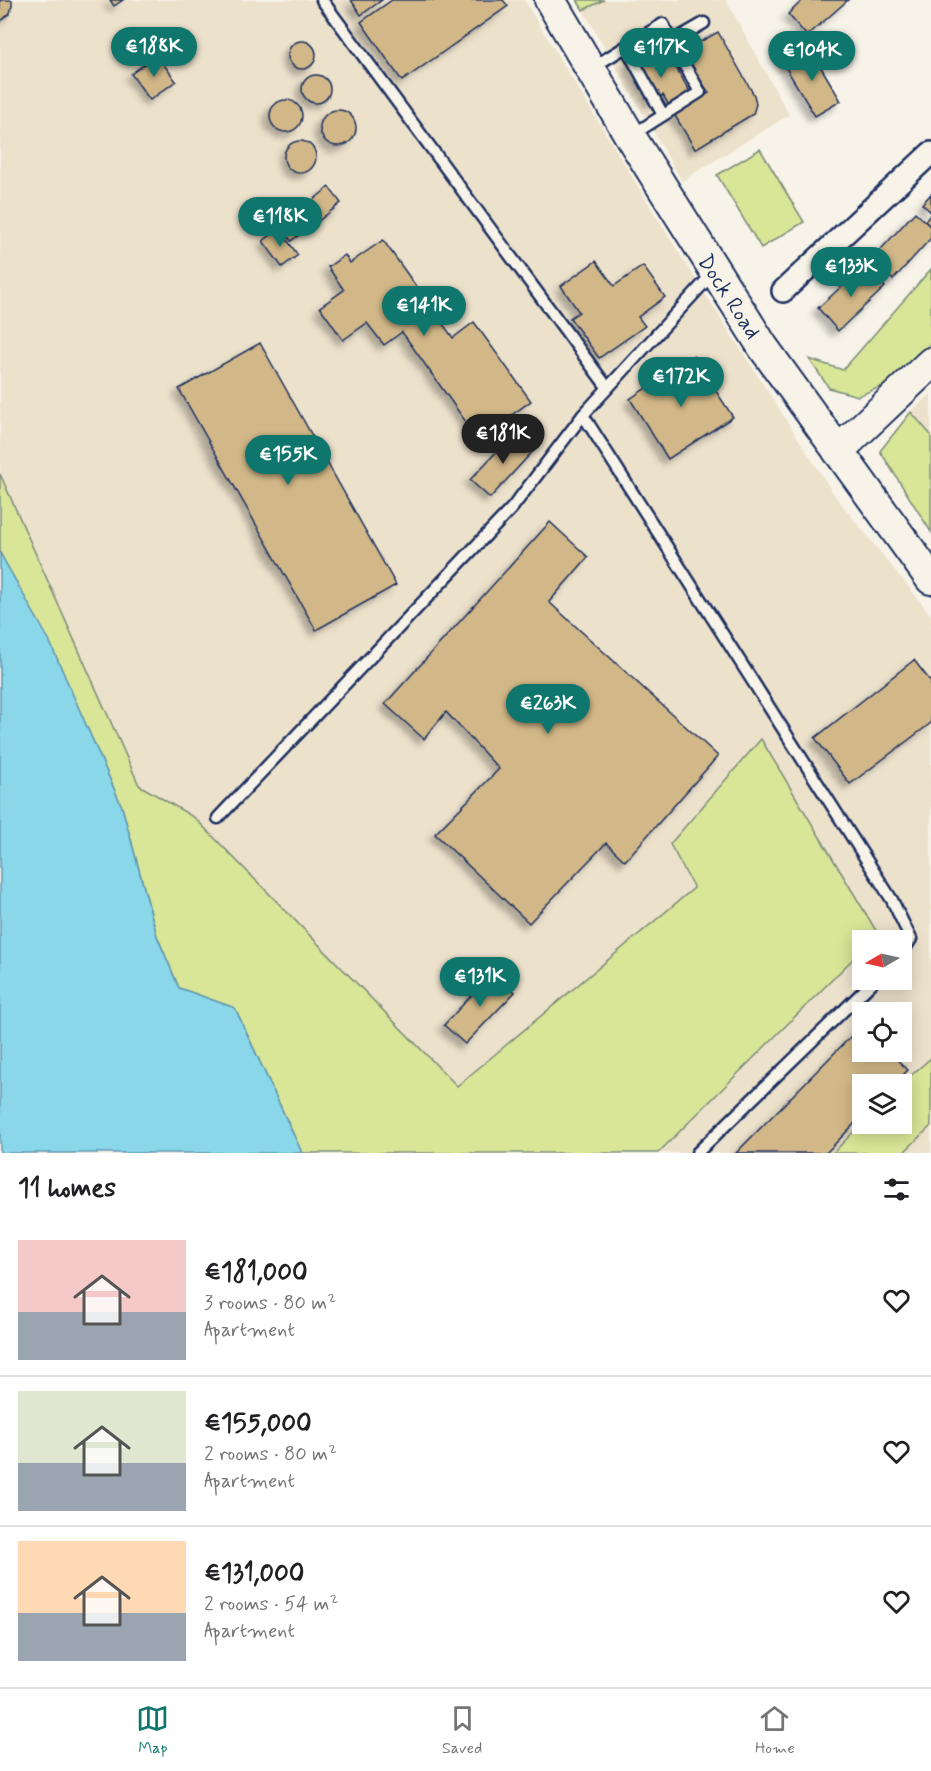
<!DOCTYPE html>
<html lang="en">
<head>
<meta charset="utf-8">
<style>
	:root { --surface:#fff; --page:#f6f6f6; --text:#202124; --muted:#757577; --line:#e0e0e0; --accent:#0f766e }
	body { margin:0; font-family:Mynerve,sans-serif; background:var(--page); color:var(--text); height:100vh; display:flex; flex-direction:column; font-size:22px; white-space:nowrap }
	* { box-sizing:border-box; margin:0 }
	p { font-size:20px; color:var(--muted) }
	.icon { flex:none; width:33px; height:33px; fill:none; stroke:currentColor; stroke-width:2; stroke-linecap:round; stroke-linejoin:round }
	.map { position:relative; height:1153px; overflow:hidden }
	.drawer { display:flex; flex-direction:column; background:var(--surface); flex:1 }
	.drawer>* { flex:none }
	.needle { width:39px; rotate:261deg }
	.tools { position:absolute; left:852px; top:930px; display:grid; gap:12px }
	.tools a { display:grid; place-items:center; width:60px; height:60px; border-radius:0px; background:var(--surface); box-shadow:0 3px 15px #0003; font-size:30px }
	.price { position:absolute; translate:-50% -51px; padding:0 14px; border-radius:21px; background:var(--accent); color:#fff; font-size:20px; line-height:39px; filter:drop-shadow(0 2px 3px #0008) }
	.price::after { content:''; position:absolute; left:50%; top:36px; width:18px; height:14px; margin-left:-9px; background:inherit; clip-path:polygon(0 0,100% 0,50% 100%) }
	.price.current { background:#222; color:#fff }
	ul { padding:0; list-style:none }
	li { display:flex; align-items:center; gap:18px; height:150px; padding:0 18px }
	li+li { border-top:2px solid var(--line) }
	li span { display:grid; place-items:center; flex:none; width:168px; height:120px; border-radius:0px; color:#555 }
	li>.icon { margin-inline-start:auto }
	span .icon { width:72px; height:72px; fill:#fffc; stroke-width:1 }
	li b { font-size:26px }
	h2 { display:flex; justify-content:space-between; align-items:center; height:72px; padding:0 18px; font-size:26px }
	.menu { display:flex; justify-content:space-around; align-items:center; height:84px; border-top:2px solid var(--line); background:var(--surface); font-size:16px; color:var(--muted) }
	.menu a { display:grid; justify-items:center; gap:3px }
	.menu .current { color:var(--accent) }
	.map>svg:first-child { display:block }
	.built { fill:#ece1cb; fill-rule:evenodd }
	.green { fill:#d9e597; stroke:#7a8a7a; stroke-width:1.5 }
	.water { fill:#89d7e8; stroke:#5d94b1; stroke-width:1.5 }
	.building { fill:#d2b888; stroke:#1b2f5e; stroke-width:1.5; filter:url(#shadow) }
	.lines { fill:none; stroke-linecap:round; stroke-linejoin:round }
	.lane-casing { stroke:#1b2f5e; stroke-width:15 }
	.street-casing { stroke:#1b2f5e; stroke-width:26 }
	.secondary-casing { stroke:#1b2f5e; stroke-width:34 }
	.lane { stroke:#f7f3e8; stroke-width:10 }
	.street { stroke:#f7f3e8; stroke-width:21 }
	.secondary { stroke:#f7f3e8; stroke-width:30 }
	.labels { text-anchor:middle; stroke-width:4.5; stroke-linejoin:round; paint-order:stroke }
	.street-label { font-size:22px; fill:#1b2f5e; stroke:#f7f3e8 }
</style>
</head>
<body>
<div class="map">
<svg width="931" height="1153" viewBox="0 0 931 1153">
	<defs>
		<filter id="shadow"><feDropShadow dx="-5.5" dy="5.5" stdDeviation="3" flood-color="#0004"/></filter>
	</defs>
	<rect width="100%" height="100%" fill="#f7f3e8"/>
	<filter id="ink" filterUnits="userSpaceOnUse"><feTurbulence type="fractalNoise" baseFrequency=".0167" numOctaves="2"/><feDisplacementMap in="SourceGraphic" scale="12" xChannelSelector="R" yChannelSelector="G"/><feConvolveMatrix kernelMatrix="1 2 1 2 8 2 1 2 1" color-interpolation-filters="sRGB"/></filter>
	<g filter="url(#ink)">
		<!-- built -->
		<g class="built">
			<path d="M0 0H524L680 255 835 496 931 615V1058L901 1084H862V1123L833 1153H658L862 950V980H902V940H872L878 934 762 740 694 888 457 1086 195 818 139 785 0 474ZM862 1012H902V1052H862Z"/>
			<path d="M604 0H726L789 115 682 181 583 10Z"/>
			<path d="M931 394V435L911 412Z"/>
			<path d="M931 1126V1153H903Z"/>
		</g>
		<!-- green -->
		<g class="green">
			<path d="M577 0H604L583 10Z"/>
			<path d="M760 149 804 222 761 248 717 175Z"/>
			<path d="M931 269V343L888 384 858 396 829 388 809 359 843 370Z"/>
			<path d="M911 412 931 435V532L880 451Z"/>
			<path d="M0 474 139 785 195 818 457 1086 694 888 670 844 761 739 878 934 872 940H862V950L658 1153H302L235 1008 179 988 157 936 122 807 49 641 0 553Z"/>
			<path d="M931 1058V1126L903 1153H833L862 1123 902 1124 901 1084Z"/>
		</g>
		<!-- water -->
		<path class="water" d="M0 553 49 640 122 807 157 936 179 988 235 1008 302 1153H0Z"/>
		<!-- building -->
		<g class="building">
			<path d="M0 0H12V6L10 13 0 22Z"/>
			<path d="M110 0H123L114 6Z"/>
			<path d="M351 0H382L361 15Z"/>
			<path d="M392 0H503L508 6 402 81 361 22Z"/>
			<path d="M803 0H848L807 36 788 14Z"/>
			<path d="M718 32 754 95 756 104 753 114 695 149 674 114 709 93 681 50 687 45 693 46Z"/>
			<circle cx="302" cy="55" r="14"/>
			<path d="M662 43 695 101 674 114 663 95 650 103 627 63Z"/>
			<path d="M809 47 841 101 815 116 783 63Z"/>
			<path d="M157 55 176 81 150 100 131 74Z"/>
			<circle cx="316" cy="89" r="14"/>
			<circle cx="286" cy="116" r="16"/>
			<circle cx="338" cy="128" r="18"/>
			<circle cx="300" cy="157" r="16"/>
			<path d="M329 187 341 203 307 230 295 215Z"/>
			<path d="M931 194V212L922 204Z"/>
			<path d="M915 212 931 227V238L893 280 887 274 880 281 874 274 880 267 873 258Z"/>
			<path d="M931 214V227L925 221Z"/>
			<path d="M292 218 303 232 291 241 281 227Z"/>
			<path d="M279 229 298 255 282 267 263 241Z"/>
			<path d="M383 240 453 338 474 322 531 401 478 439 402 332 384 345 367 323 343 340 320 307 344 290 328 267 345 255 350 263Z"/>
			<path d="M596 261 614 286 643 266 665 297 638 317 645 326 599 358 570 318 579 312 561 286Z"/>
			<path d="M865 265 885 287 838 331 818 308Z"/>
			<path d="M260 343 396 585 316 630 179 389Z"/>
			<path d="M693 356 733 417 668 459 630 399Z"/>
			<path d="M516 431 535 449 490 498 470 480Z"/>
			<path d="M550 522 588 557 549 602 718 756 625 861 606 843 529 923 435 834 499 769 446 712 424 739 385 704Z"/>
			<path d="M914 660 931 682V723L850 784 815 738Z"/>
			<path d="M494 971 515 992 465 1044 444 1025Z"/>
			<path d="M862 1025V1052H889L908 1070 894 1084H862V1116L826 1153H736Z"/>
		</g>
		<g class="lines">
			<defs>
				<g id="lane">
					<path d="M322 0 607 387"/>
					<path d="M626 47 663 115"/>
					<path d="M593 67 663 24 671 42 704 23"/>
					<path d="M632 135 700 92 671 42"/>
					<path d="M583 415 892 900 911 939 902 953"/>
					<path d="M218 818 512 508 583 415 714 272"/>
					<path d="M697 1153 875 980"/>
				</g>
				<path id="street" d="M783 291 931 153"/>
				<g id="secondary">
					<path d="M550 0 630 136 763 347 931 579"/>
					<path d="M838 451 931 363"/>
				</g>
			</defs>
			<!-- lane casing -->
			<use href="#lane" class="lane-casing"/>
			<!-- street casing -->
			<use href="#street" class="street-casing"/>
			<!-- secondary casing -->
			<use href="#secondary" class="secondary-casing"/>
			<!-- lane -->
			<use href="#lane" class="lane"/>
			<!-- street -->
			<use href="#street" class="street"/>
			<!-- secondary -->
			<use href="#secondary" class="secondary"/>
		</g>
	</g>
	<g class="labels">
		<!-- street labels -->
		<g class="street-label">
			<text transform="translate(730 296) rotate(57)" y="8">Dock Road</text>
		</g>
	</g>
</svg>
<div class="tools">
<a><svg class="needle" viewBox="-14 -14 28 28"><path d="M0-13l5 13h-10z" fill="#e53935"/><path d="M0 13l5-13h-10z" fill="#757577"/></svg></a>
<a><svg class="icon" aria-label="locate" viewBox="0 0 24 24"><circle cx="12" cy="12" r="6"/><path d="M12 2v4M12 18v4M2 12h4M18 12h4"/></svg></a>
<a><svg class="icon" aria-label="layers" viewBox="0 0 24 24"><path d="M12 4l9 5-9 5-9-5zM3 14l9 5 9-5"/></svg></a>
</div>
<b class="price" style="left:154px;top:78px">€188K</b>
<b class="price" style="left:661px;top:79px">€117K</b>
<b class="price" style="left:812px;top:82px">€104K</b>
<b class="price" style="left:280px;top:248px">€118K</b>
<b class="price" style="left:851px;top:298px">€133K</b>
<b class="price" style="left:424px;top:337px">€141K</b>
<b class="price" style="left:681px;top:408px">€172K</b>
<b class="price current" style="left:503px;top:465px">€181K</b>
<b class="price" style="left:288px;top:486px">€155K</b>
<b class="price" style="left:548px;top:735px">€263K</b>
<b class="price" style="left:480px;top:1008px">€131K</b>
</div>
<section class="drawer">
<h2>11 homes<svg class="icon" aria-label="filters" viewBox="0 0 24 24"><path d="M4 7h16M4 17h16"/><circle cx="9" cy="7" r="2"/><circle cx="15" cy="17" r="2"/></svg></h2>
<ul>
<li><span style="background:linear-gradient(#f6c9c9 60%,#9aa5b1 0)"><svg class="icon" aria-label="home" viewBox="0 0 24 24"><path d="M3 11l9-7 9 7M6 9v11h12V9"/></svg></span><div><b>€181,000</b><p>3 rooms · 80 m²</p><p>Apartment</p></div><svg class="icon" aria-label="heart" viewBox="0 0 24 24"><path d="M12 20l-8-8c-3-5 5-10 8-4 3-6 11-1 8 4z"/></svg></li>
<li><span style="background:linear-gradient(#dfe7d0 60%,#9aa5b1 0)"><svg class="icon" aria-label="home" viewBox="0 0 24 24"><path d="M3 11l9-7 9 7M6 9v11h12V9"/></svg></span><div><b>€155,000</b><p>2 rooms · 80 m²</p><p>Apartment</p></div><svg class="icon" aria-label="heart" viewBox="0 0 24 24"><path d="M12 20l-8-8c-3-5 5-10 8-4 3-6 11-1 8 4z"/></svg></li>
<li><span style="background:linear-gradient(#ffd9b3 60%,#9aa5b1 0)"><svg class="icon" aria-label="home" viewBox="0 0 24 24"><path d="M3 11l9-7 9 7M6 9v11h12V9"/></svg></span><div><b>€131,000</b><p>2 rooms · 54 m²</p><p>Apartment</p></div><svg class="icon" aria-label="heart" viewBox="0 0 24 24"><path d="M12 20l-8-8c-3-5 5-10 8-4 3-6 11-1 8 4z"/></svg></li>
</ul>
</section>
<nav class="menu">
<a class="current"><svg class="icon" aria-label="map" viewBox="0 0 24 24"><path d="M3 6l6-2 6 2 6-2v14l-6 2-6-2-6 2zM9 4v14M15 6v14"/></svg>Map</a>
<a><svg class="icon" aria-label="saved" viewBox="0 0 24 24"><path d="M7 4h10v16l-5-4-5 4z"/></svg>Saved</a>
<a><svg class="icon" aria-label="home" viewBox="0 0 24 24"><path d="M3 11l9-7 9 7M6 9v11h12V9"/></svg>Home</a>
</nav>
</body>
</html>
